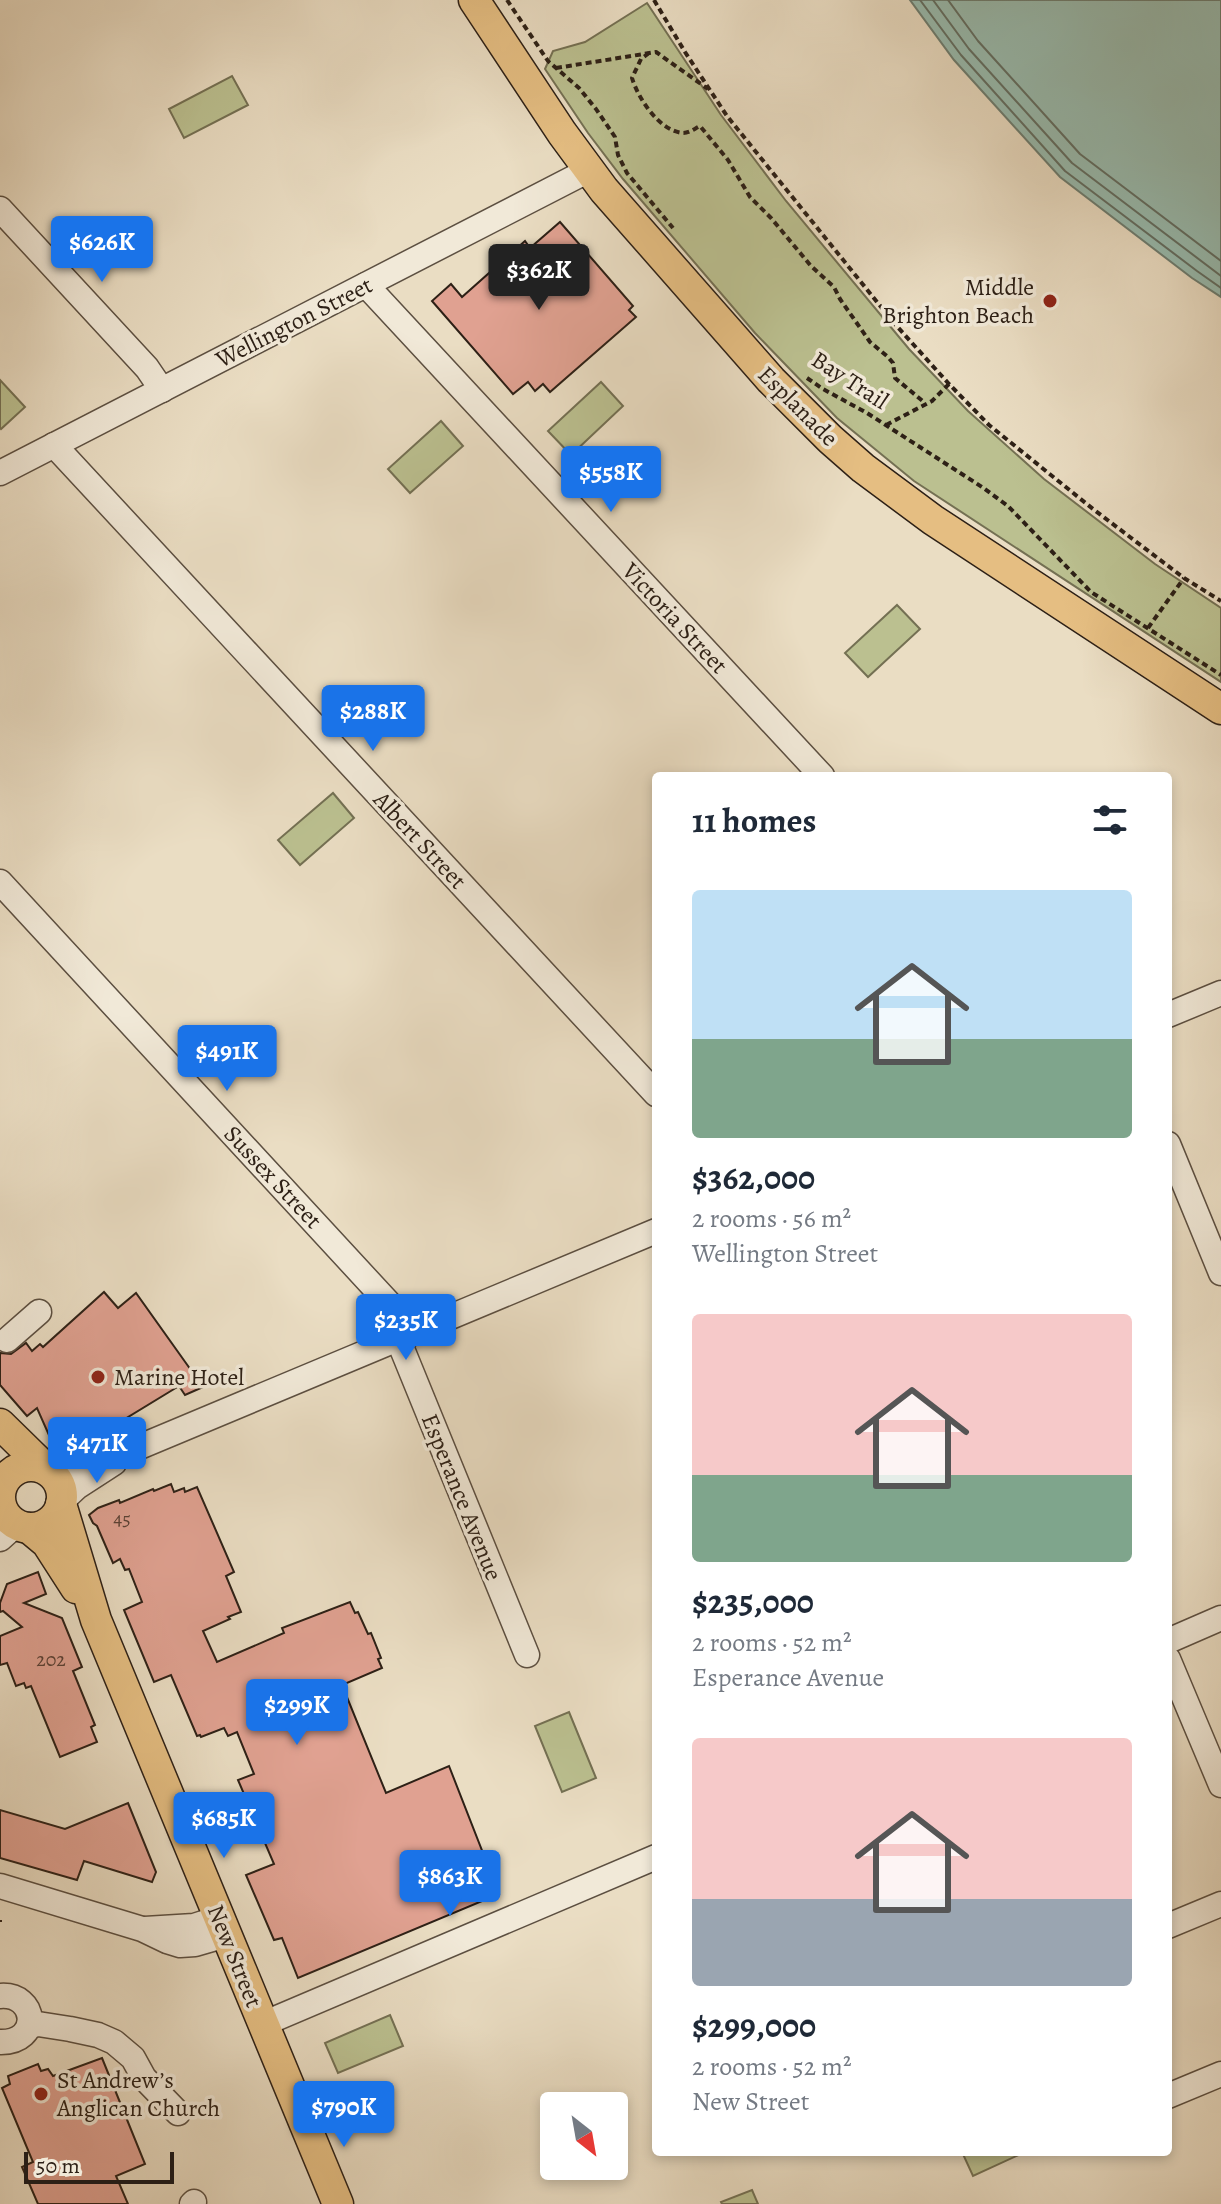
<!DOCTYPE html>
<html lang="en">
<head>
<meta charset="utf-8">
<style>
	:root { --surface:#fff; --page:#f2f2f3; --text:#1f2937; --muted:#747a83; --accent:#1a73e8 }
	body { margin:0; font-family:Alegreya,serif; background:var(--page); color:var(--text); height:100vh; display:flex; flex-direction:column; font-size:30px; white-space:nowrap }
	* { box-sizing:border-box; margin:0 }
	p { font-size:26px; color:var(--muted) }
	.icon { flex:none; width:44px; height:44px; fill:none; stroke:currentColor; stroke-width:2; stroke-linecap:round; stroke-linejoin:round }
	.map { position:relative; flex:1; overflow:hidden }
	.panel { position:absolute; left:652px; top:772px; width:520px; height:1384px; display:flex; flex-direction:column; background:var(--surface); border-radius:8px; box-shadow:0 4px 12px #0003 }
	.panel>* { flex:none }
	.needle { width:52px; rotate:149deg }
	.tools { position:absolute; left:540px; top:2092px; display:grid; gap:16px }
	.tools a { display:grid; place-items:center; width:88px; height:88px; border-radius:8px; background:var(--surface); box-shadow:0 4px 12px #0003; font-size:40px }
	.scale { position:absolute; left:24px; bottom:20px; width:150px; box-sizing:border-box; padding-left:8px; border:4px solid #2d2016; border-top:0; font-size:22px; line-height:28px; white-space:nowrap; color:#2d2016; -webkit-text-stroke:6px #f1e9d8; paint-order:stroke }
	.price { position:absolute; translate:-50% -68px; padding:0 18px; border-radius:8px; background:var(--accent); color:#fff; font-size:26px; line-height:52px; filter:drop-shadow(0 2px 4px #0008) }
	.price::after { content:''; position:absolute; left:50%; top:48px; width:24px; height:18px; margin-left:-12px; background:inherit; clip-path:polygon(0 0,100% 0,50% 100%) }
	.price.current { background:#222; color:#fff }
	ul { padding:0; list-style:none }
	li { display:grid; align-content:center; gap:16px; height:424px; padding:0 40px }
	li span { display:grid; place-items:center; height:248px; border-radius:8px; color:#555 }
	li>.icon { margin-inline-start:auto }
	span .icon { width:144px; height:144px; fill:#fffc; stroke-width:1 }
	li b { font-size:34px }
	h2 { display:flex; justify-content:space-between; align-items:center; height:96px; padding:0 40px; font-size:34px }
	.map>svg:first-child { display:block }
	.green { fill:#bbc090; stroke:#747053; stroke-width:2 }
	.water { fill:#98bcb0; stroke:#6d7e72; stroke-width:2 }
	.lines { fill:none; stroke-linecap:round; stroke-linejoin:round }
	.shore { stroke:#626e63; stroke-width:2 }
	.building { fill:#e0a191; stroke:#2d2016; stroke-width:2 }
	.minor-casing { stroke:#5c4f41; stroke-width:27 }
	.major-casing { stroke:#2d2016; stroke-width:33 }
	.path { stroke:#2d2016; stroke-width:4; stroke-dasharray:6 4; stroke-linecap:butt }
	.minor { stroke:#f1e9d8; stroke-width:24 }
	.major { stroke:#e5be82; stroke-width:30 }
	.poi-dot { fill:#8f2418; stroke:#f1e9d8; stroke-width:3 }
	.labels { text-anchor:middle; stroke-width:7; stroke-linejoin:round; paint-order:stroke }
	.number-label { font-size:20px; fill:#5a4035 }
	.poi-label { font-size:24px; fill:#2d2016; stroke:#f1e9d8; text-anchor:start }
	.street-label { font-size:24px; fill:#2d2016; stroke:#f1e9d8 }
</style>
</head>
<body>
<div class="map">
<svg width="1221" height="2204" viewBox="0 0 1221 2204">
	<rect width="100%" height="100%" fill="#eaddc3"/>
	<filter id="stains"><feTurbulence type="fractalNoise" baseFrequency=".0025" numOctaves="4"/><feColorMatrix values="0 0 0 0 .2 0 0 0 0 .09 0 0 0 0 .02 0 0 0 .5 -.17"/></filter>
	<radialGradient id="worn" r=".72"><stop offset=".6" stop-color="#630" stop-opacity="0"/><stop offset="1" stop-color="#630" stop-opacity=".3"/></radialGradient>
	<!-- green -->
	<g class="green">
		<path d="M647 3 721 115 786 201 909 349 968 411 1044 479 1155 564 1221 608V682L914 481 837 418 755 333 623 179 588 133 545 69 553 51 585 42Z"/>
		<path d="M232 76 248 105 184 138 169 109Z"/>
		<path d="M0 380 25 407 1 429 0 428Z"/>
		<path d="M601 382 623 406 571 455 548 431Z"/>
		<path d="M441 421 463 446 410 493 388 469Z"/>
		<path d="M897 605 920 629 868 677 845 653Z"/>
		<path d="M333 793 354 818 300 865 278 840Z"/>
		<path d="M569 1712 596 1778 562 1792 535 1726Z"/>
		<path d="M390 2015 403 2046 338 2073 325 2043Z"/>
		<path d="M962 2152H1025L973 2176Z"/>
		<path d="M752 2190 758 2204H722L721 2202Z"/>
	</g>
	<!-- water -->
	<path class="water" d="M910 0H1221V297L1192 278 1060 177 954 60Z"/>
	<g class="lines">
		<!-- shore -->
		<g class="shore">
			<path d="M920 0 961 55 1065 171 1197 271 1221 288"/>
			<path d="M933 0 969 49 1072 163 1221 276"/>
			<path d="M948 0 978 41 1080 154 1221 261"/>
		</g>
	</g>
	<!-- building -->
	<g class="building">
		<path d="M560 222 633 306 629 310 636 317 550 392 543 384 535 391 528 382 513 394 432 301 451 284 462 297 525 241 530 248Z"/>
		<path d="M104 1292 118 1308 136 1293 203 1387 185 1395 179 1386 125 1419 126 1420 56 1451 37 1408 27 1416 0 1385V1353L11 1354 26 1343 32 1351 40 1344 43 1347Z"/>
		<path d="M171 1484 174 1492 184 1488 185 1492 197 1487 234 1572 226 1576 241 1612 228 1617 230 1619 203 1631 217 1662 284 1633 282 1628 350 1602 355 1613 358 1612 368 1634 371 1633 381 1658 378 1659 382 1668 342 1685 386 1793 449 1766 499 1894 298 1978 282 1938 274 1940 246 1875 274 1864 238 1780 254 1774 237 1732 228 1736 224 1728 201 1737 200 1735 197 1736 171 1675 154 1682 124 1610 142 1602 129 1569 125 1570 120 1559 113 1563 97 1526 93 1523 89 1515 98 1508 119 1500 120 1503 153 1489 154 1491Z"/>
		<path d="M38 1572 46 1594 24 1603 62 1618 82 1667 73 1671 95 1725 91 1727 97 1742 60 1757 31 1686 26 1688 24 1683 16 1686 7 1663 0 1665V1636L22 1627 3 1611 0 1612V1603L7 1584Z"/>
		<path d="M128 1803 156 1872 152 1882 84 1861 77 1880 0 1858V1810L65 1829Z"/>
		<path d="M102 2058 145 2164 116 2176 128 2204H38L22 2167 33 2162 2 2088 10 2084 8 2076 38 2064 41 2071 48 2069 53 2076Z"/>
	</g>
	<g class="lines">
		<defs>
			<g id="minor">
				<path d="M0 209 147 368 162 390"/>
				<path d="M366 285 822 776"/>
				<path d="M54 445 656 1094"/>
				<path d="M0 473 589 170"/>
				<path d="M0 882 396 1311 411 1334"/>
				<path d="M1168 1015 1221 993"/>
				<path d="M1168 1144 1221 1273"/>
				<path d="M398 1339 527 1655"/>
				<path d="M7 1340 39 1312"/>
				<path d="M48 1470 68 1469 137 1448 656 1231"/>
				<path d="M0 1481 6 1478"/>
				<path d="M62 1501 77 1487 114 1463"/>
				<path d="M0 1507 2 1506"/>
				<path d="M0 1539 10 1530 21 1526"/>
				<path d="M1168 1641 1221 1618"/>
				<path d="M1168 1659 1221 1785"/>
				<path d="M0 1886 142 1929 167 1941 180 1945 195 1944 226 1935"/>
				<path d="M1168 1926 1221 1904"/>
				<path d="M145 1929 194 1926 219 1918"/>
				<path d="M0 1996C37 1993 42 2043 0 2042"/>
				<path d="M263 2024 656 1857"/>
				<path d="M29 2026 38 2024 70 2029 98 2035 114 2042 133 2058 144 2078 178 2113"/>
				<path d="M1168 2096 1221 2074"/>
				<path d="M192 2204 194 2202"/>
			</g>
			<g id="major">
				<path d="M474 0 562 133 604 190 771 380 830 439 863 468 933 520 1221 709"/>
				<path d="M0 1424 45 1468"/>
				<circle cx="31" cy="1497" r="31"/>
				<path d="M61 1504 96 1620 338 2204"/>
				<path d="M29 1528 47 1543 76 1588"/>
			</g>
		</defs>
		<!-- minor casing -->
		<use href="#minor" class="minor-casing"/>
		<!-- major casing -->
		<use href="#major" class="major-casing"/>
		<!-- path -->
		<g class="path">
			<path d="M507 0 548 61 579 88 596 109 615 137 618 155 627 173 673 228"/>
			<path d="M654 0 685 52 727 116 894 323 949 384 989 425 1093 509 1184 578 1221 601"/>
			<path d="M649 53 641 59 632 78C638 98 659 131 683 133 689 133 694 129 700 126L728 160 750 197 771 218 811 266 834 287 840 299 870 342 888 357 893 363 895 378 925 403"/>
			<path d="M556 68 656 52 708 89"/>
			<path d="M807 378 823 389 867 413 982 487 1008 506 1091 592 1221 675"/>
			<path d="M886 425 932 401 949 384"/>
			<path d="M1148 628 1184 578"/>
			<path d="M0 1922V1920"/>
		</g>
		<!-- minor -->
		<use href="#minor" class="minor"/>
		<!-- major -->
		<use href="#major" class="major"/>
	</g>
	<!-- markers -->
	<g class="poi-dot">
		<circle cx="1050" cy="301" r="8"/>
		<circle cx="98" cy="1377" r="8"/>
		<circle cx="41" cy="2094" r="8"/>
	</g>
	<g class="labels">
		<!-- number labels -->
		<g class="number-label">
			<text x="122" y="1525">45</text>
			<text x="51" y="1666">202</text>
		</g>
		<!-- poi labels -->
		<g class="poi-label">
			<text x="1034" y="295" text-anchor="end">Middle<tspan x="1034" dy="28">Brighton Beach</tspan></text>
			<text x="114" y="1385">Marine Hotel</text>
			<text x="57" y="2088">St Andrew’s<tspan x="57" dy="28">Anglican Church</tspan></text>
		</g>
		<!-- street labels -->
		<g class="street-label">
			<text transform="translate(294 322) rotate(-27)" y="8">Wellington Street</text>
			<text transform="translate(850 380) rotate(33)" y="8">Bay Trail</text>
			<text transform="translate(798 406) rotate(45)" y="8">Esplanade</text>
			<text transform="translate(675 618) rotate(47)" y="8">Victoria Street</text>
			<text transform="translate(420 840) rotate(47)" y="8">Albert Street</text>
			<text transform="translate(273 1177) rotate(47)" y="8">Sussex Street</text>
			<text transform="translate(462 1497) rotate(68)" y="8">Esperance Avenue</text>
			<text transform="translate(235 1956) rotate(68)" y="8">New Street</text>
		</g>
	</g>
	<rect width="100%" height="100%" filter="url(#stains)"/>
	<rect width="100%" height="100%" fill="url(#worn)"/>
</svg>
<div class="tools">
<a><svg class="needle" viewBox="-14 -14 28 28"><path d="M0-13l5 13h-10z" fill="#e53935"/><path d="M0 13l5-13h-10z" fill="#747a83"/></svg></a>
</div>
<div class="scale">50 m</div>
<b class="price" style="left:102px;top:284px">$626K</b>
<b class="price current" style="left:539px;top:312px">$362K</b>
<b class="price" style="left:611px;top:514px">$558K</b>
<b class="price" style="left:373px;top:753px">$288K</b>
<b class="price" style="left:227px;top:1093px">$491K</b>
<b class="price" style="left:406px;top:1362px">$235K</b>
<b class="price" style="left:97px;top:1485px">$471K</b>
<b class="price" style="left:297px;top:1747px">$299K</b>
<b class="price" style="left:224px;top:1860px">$685K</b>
<b class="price" style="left:450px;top:1918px">$863K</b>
<b class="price" style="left:344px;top:2149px">$790K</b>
<section class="panel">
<h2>11 homes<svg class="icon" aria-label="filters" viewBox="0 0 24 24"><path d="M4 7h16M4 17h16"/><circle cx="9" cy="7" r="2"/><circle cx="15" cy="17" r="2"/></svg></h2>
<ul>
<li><span style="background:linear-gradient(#bfe0f5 60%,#7fa58c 0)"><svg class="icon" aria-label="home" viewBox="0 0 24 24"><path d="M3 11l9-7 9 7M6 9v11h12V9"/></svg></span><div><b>$362,000</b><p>2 rooms · 56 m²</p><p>Wellington Street</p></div></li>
<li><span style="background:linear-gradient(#f6c9c9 65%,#7fa58c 0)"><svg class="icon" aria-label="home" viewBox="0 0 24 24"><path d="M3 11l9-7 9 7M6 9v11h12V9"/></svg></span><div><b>$235,000</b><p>2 rooms · 52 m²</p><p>Esperance Avenue</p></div></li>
<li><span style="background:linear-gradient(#f6c9c9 65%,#9aa5b1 0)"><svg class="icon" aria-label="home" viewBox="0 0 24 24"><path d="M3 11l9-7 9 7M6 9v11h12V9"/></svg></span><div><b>$299,000</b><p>2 rooms · 52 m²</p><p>New Street</p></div></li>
</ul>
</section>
</div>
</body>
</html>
